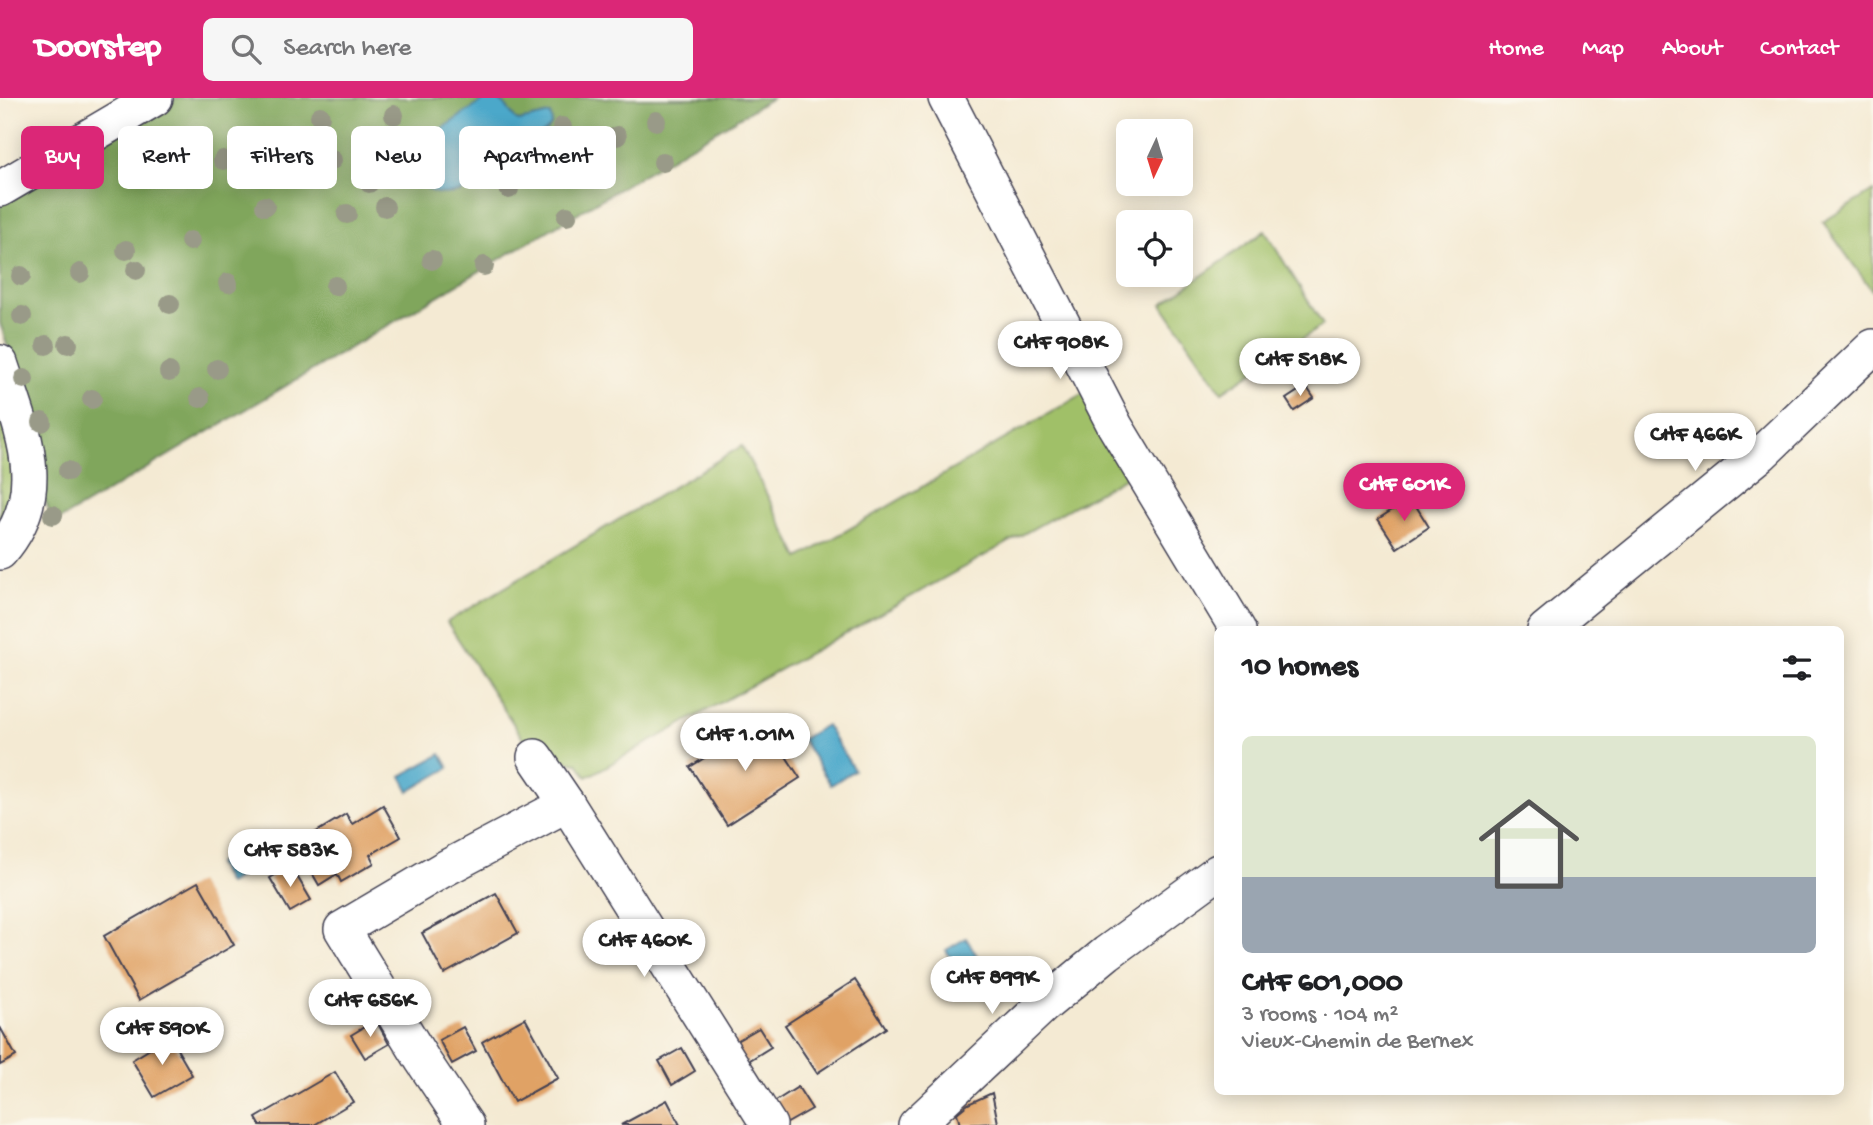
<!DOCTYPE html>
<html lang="en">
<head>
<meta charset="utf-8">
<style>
	:root { --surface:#fff; --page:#f6f6f6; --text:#202124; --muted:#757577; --accent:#db2777 }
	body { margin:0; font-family:"Gochi Hand",sans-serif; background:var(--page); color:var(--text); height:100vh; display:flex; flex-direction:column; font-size:26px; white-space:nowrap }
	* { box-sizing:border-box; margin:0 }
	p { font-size:23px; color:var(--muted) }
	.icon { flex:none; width:38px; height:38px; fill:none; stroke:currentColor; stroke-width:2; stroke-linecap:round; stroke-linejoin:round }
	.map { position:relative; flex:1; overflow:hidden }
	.side { position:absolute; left:1214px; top:528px; width:630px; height:469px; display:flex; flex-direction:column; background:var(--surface); border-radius:10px; box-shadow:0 4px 18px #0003 }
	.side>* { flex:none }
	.guide { position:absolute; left:21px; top:28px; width:665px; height:63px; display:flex; gap:14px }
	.needle { width:46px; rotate:184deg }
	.buttons { position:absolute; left:1116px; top:21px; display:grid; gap:14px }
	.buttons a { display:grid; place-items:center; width:77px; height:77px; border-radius:10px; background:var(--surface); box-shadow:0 4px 18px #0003; font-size:35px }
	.price { position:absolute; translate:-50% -60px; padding:0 16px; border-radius:24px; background:#fff; color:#222; font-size:23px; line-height:46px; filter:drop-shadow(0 2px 4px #0008) }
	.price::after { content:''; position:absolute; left:50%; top:42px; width:21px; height:16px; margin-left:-10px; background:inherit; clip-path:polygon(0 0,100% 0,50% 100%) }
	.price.active { background:var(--accent); color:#fff }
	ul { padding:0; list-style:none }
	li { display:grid; align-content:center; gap:14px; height:371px; padding:0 28px }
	li span { display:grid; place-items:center; height:217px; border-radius:10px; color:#555 }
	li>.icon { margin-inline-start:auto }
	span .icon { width:126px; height:126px; fill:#fffc; stroke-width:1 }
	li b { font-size:30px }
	h2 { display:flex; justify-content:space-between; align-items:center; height:84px; padding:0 28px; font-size:30px }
	.tag { padding:0 24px; border-radius:10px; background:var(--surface); box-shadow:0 4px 18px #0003; font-size:24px; line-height:63px }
	.tag.active { background:var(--accent); color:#fff }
	header { display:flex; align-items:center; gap:42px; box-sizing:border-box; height:98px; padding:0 35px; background:var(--accent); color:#fff }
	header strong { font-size:33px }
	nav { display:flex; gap:38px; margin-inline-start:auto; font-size:24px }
	.search { width:490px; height:63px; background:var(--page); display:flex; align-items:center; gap:18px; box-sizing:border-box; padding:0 24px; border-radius:10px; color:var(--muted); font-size:26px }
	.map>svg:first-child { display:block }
	.green { fill:#a0c068; stroke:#617152; stroke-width:2 }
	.forest { fill:#80a65c; stroke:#51644c; stroke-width:2 }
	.water { fill:#4ca8ca; stroke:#376582; stroke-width:2 }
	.building { fill:#e0a265 }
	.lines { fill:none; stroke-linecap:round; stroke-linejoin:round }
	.street-casing { stroke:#424052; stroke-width:38 }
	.street { stroke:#fff; stroke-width:35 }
	.tree { fill:#999a88 }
</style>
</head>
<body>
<header>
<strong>Doorstep</strong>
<div class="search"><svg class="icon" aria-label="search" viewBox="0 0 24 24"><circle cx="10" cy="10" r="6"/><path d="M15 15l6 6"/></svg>Search here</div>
<nav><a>Home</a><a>Map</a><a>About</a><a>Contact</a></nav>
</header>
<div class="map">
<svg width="1873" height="1027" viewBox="0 0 1873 1027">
	<rect width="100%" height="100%" fill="#fbf7ec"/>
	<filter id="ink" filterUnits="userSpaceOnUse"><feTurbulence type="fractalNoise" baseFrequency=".0143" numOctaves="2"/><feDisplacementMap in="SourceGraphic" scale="14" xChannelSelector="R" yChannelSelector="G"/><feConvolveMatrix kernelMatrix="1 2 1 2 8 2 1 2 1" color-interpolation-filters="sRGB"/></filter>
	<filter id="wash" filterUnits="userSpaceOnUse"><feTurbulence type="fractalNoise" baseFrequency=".00686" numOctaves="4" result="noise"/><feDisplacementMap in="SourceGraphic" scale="28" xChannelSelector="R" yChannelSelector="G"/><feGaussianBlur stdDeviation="1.57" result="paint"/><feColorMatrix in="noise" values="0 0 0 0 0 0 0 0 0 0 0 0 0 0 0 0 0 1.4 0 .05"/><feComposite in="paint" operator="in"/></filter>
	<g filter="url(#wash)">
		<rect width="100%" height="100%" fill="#f4ead3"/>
		<!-- green -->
		<g class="green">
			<path d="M1873 93V194L1823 124Z"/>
			<path d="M1265 133 1323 227 1222 294 1162 206Z"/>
			<path d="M1086 294 1133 375 587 679 578 665 535 659 447 524 742 348 799 460Z"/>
			<path d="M0 310 16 377 7 412 0 421Z"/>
		</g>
		<!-- forest -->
		<path class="forest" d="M176 0H772L56 424 49 413 43 397 39 345 0 225V104Z"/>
		<!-- water -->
		<g class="water">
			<path d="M487 0C504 0 506 9 516 22L519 23 550 16C557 31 541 36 530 42L527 49 460 94C453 95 444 97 437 95 417 90 409 63 418 47Z"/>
			<path d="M826 627 854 672 831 687 802 641Z"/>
			<path d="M441 656 449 670 409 693 401 678Z"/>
			<path d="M260 742 271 762 228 786 217 766Z"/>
			<path d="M966 840 990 879 969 891 946 852Z"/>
		</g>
		<g id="blocks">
			<!-- building -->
			<g class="building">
				<path d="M1306 288 1314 300 1294 313 1286 301Z"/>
				<path d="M1411 400 1429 429 1397 450 1378 421Z"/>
				<path d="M763 623 800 680 727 727 690 669Z"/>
				<path d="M383 707 401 739 370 757 374 765 341 784 337 776 319 787 300 754 318 744 313 736 346 716 352 726Z"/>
				<path d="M291 768 311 802 290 814 270 780Z"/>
				<path d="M198 784 234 847 139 902 104 838Z"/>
				<path d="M496 795 518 835 444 876 422 835Z"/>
				<path d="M855 882 886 930 817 975 785 927Z"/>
				<path d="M525 920 558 980 514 1004 482 944Z"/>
				<path d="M376 922 389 946 365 960 351 937Z"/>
				<path d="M0 929 16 958 0 967Z"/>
				<path d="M463 929 476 953 452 966 439 942Z"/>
				<path d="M759 930 771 949 745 965 733 945Z"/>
				<path d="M170 939 192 977 154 999 132 962Z"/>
				<path d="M682 950 695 973 672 987 659 963Z"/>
				<path d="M335 974 353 1004 314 1027H260L256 1020Z"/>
				<path d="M798 989 812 1011 784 1027 771 1006Z"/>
				<path d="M992 995 998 1025 960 1027 957 1015 968 1006Z"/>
				<path d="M667 1002 680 1027H621Z"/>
			</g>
		</g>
	</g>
	<g filter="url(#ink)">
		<use href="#blocks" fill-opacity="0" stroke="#424052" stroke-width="2"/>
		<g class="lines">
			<defs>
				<g id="street">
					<path d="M946 0 1115 328 1238 532"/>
					<path d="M0 91 155 0"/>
					<path d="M0 265C21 330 53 394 0 454"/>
					<path d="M1545 532 1761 356 1873 249"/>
					<path d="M567 706 769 1027"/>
					<path d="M466 1027 423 963 342 831 442 772 567 706 535 659"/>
					<path d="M916 1027 1044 907 1107 855 1218 774"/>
				</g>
			</defs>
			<!-- street casing -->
			<use href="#street" class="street-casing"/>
			<!-- street -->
			<use href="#street" class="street"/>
		</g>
		<!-- trees -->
		<g class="tree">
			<circle cx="394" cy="17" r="10"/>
			<circle cx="320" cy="18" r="10"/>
			<circle cx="656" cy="23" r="10"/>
			<circle cx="562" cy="29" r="10"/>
			<circle cx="617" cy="38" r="10"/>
			<circle cx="223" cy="62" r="10"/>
			<circle cx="332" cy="62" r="10"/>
			<circle cx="588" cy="62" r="10"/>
			<circle cx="663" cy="64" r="10"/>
			<circle cx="244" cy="76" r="10"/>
			<circle cx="369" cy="85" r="10"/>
			<circle cx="509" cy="91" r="10"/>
			<circle cx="265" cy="108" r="10"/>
			<circle cx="385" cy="109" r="10"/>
			<circle cx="347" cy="116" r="10"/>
			<circle cx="567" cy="118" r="10"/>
			<circle cx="190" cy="143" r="10"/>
			<circle cx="126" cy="152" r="10"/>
			<circle cx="432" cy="162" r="10"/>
			<circle cx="484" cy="168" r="10"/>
			<circle cx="136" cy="172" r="10"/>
			<circle cx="80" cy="175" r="10"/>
			<circle cx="21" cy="178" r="10"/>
			<circle cx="228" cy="185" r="10"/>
			<circle cx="335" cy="188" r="10"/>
			<circle cx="170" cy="206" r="10"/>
			<circle cx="22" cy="218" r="10"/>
			<circle cx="68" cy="246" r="10"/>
			<circle cx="46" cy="247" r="10"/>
			<circle cx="217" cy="271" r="10"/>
			<circle cx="169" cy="274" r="10"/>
			<circle cx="24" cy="281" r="10"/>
			<circle cx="200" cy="300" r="10"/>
			<circle cx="92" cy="301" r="10"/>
			<circle cx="42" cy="324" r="10"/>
			<circle cx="68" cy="373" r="10"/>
			<circle cx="53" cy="417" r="10"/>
		</g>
	</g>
</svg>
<div class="buttons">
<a><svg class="needle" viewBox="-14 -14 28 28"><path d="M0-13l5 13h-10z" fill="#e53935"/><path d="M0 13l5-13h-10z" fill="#757577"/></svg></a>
<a><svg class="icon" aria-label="locate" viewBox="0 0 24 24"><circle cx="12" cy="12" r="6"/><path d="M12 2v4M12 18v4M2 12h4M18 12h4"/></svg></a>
</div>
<b class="price" style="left:1060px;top:283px">CHF 908K</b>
<b class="price" style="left:1300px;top:300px">CHF 518K</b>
<b class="price" style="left:1695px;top:375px">CHF 466K</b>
<b class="price active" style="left:1404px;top:425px">CHF 601K</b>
<b class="price" style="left:745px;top:675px">CHF 1.01M</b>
<b class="price" style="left:290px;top:791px">CHF 583K</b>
<b class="price" style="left:644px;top:881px">CHF 460K</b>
<b class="price" style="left:992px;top:918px">CHF 899K</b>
<b class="price" style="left:370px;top:941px">CHF 656K</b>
<b class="price" style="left:162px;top:969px">CHF 590K</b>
<div class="guide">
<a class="tag active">Buy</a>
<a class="tag">Rent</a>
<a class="tag">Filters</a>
<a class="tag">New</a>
<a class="tag">Apartment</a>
</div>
<section class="side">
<h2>10 homes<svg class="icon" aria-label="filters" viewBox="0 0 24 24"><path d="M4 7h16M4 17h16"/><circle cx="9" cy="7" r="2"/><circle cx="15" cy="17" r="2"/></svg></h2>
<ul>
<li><span style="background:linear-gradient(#dfe7d0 65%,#9aa5b1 0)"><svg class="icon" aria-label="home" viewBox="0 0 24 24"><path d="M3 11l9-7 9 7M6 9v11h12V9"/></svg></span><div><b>CHF 601,000</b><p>3 rooms · 104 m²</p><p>Vieux-Chemin de Bernex</p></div></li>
</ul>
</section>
</div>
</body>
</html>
